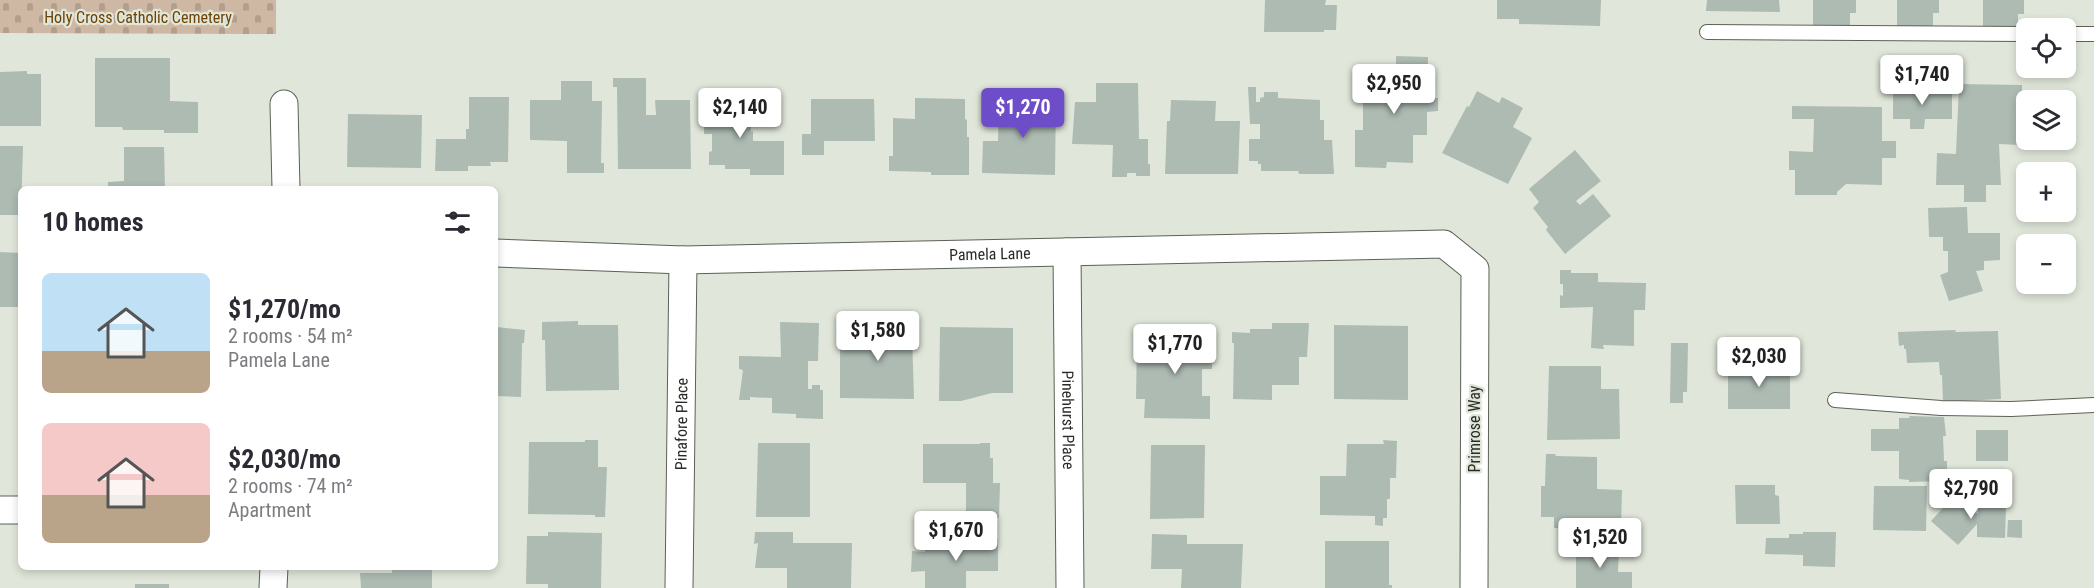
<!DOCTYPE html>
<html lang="en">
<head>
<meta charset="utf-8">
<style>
	:root { --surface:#fff; --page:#f2f2f3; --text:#2b2b33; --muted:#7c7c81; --accent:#6e4ec8 }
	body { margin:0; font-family:"Roboto Condensed",sans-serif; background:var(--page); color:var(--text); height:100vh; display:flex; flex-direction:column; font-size:22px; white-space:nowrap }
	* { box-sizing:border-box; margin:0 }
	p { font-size:20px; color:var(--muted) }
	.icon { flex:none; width:33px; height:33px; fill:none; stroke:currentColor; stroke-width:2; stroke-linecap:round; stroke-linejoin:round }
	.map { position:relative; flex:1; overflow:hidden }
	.drawer { position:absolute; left:18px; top:186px; width:480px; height:384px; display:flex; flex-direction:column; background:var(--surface); border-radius:9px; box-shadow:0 3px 9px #0003 }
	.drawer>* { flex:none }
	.tools { position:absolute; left:2016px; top:18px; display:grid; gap:12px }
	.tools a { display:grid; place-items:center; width:60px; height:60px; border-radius:9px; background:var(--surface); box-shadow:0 3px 9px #0003; font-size:30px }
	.price { position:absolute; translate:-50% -51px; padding:0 14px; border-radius:6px; background:#fff; color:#222; font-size:20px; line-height:39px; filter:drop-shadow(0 2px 3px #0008) }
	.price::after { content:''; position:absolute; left:50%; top:36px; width:18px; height:14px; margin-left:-9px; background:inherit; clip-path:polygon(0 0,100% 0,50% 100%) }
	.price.active { background:var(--accent); color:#fff }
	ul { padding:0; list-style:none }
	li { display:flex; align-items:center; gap:18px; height:150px; padding:0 24px }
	li span { display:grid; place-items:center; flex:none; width:168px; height:120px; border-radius:9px; color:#555 }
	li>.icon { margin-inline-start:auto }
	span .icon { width:72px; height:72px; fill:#fffc; stroke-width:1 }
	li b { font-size:26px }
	h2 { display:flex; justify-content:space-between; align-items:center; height:72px; padding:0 24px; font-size:26px }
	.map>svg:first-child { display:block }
	.cemetery { fill:url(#cemetery-stones) }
	.building { fill:#adbbb3 }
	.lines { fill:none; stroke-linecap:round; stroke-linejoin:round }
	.lane-casing { stroke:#5b6156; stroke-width:16 }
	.street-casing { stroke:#5b6156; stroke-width:29 }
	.lane { stroke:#fff; stroke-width:14 }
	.street { stroke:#fff; stroke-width:27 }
	.labels { text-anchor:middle; stroke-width:4.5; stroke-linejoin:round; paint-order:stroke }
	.park-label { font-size:16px; fill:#704103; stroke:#e0e7da }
	.street-label { font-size:16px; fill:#282b26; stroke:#e0e7da }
</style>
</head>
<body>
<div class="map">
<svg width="2094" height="588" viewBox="0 0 2094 588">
	<defs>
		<pattern id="cemetery-stones" width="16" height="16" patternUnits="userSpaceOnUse" patternTransform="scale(1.5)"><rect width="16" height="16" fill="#ceb8a3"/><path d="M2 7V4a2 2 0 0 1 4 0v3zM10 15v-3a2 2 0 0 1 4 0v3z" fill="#b19e8c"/></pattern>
	</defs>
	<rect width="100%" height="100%" fill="#e0e7da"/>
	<!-- cemetery -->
	<path class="cemetery" d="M0 0H276V34L0 33Z"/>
	<!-- building -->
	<g class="building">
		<path d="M1265 0H1326L1325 5H1337L1336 30H1324V32H1264Z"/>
		<path d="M1497 0H1601L1600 26 1519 24V19H1497Z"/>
		<path d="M1707 0H1779L1780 12 1706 11Z"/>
		<path d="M1813 0H1856V13H1850V29L1813 30Z"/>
		<path d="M1897 0H1939V13H1933V30H1897Z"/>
		<path d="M1983 0H2024V14H2018V30H1983Z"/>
		<path d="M1396 56 1428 57 1427 97 1438 98V111L1427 112V135H1413V163L1387 162 1386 168 1355 167V130H1363V79H1396Z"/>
		<path d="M95 58H170V101L198 102V133H164V130H123L122 127H95Z"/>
		<path d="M27 71V74H41V126H0V72Z"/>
		<path d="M613 78H646V115H656L655 100H690L691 169H618L617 87H613Z"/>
		<path d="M561 81H592V101H602L601 163H604V173H567V141L530 140V100H561Z"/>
		<path d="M1096 83H1138L1139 139H1148V164H1150V176H1136V173H1127V177H1112L1113 145 1072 144 1075 102H1096Z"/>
		<path d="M1959 84 2022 85V133H2019V145L1999 144 2001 185H1986V202H1964V185H1936L1937 153 1956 154Z"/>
		<path d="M1248 87H1256V102H1260V98L1264 97V92H1278V98L1320 100V120H1324V140H1332L1334 174H1299L1298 171H1261V164H1258V161H1249V139H1260V124H1250Z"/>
		<path d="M1893 89 1952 90V119H1925L1924 129H1910V119H1893Z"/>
		<path d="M1477 91 1499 103 1502 97 1523 108 1513 127 1532 138 1508 184 1442 153 1467 106 1469 107Z"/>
		<path d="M469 97H509L508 162H490L491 166H468V171H435L436 139H466V129H469Z"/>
		<path d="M712 98H751V132L753 131V141H784V175H750V169H725V165H709V152L712 151V134H704V100H712Z"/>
		<path d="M915 98 965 99V119L967 120V137H969V175H931V172L889 171V156H893V118L915 119Z"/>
		<path d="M811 99H874L875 141H824V155H802V134H811Z"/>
		<path d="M1017 99H1056L1055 175 982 173 983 141H998L999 101H1017Z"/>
		<path d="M1171 100 1216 101 1215 121H1240L1238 174H1165L1167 121H1170Z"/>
		<path d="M1792 106 1882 107V141H1896V158H1882V185L1846 184 1837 192V195H1795V170H1789V151L1813 152 1814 119H1792Z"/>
		<path d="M348 114 422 115 421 168 347 167Z"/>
		<path d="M0 146H23L21 215H0Z"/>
		<path d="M124 147H164L165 189H108V182L124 181Z"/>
		<path d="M1575 150 1601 181 1576 201 1580 205 1593 194 1611 216 1565 254 1546 230 1548 227 1533 208 1539 202 1529 189Z"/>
		<path d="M1967 207 1968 233H2000V260L1984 261V270L1976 271 1983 291 1949 301 1940 275 1948 272V251H1943V237H1929L1928 208Z"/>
		<path d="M0 252 21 253V307H0Z"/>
		<path d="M1560 270H1571V273H1598V282L1646 283 1645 310H1634V346L1603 345 1604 349 1591 348 1593 307 1560 308V295L1563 296V284H1560Z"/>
		<path d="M914 320V332H912V334L914 399 840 398V342H837V331L856 332V329L867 328V331H878V321Z"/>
		<path d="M578 321V325H618L619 390 546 391 545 340H542V322Z"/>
		<path d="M780 322 819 323 818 361H808V389H812V385H820V390H823V419L796 418V414L772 413V398L750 397V400H739L743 370 739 369V356L781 357Z"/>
		<path d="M1272 323H1309L1307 357H1299V385H1272V400L1233 399 1234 343H1232V332L1250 333V329H1272Z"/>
		<path d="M1176 325 1212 326V369H1202V396H1210V419L1144 418 1145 399H1136L1137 337H1162V358H1176Z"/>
		<path d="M1334 325 1408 326V400L1334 399Z"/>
		<path d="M497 327 525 330 524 343H522L521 397 495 396V329Z"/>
		<path d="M940 327 1013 328V393H992L961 401H939Z"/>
		<path d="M1956 330 1955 332 1998 331 2001 399 1943 402 1942 375H1940L1939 362 1907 363 1906 349H1904V345L1899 346 1898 332Z"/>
		<path d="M1671 343H1688L1687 392H1683V403H1670Z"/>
		<path d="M1549 366H1601V389H1619L1620 439 1547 440Z"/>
		<path d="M1739 367H1790V409H1728V368Z"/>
		<path d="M1909 416 1944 417 1946 436H1943L1944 461H1947V470H1944V481L1909 482V480L1899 479V451H1871V429H1899V418H1910Z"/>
		<rect x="1976" y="430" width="32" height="31"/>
		<path d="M585 440H598V467H607L605 517H595V515L528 514 529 442H585Z"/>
		<path d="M1383 440 1397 441 1396 478H1390V499H1387V518H1383V526L1375 525V516L1320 515V476H1346L1347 444H1384Z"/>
		<path d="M758 443H810V517H756Z"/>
		<path d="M980 443H990V458H993V483H1000L999 518 966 516V483H923V444H980Z"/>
		<path d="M1151 445H1205L1204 518 1150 519Z"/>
		<path d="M1546 454H1555L1556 456 1597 457V489L1622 490 1621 529 1554 528V517H1541V486H1545Z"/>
		<path d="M1735 485H1775V495L1779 496 1780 524H1736Z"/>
		<path d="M1874 486H1927L1926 531 1873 530Z"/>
		<path d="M1956 494 1978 514V504L2006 505 2005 538 1977 537V524L1958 545 1931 521Z"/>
		<path d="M2008 520H2022V538L2007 537Z"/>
		<path d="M548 532 602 533 601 588H548V584H526L527 536H548Z"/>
		<path d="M755 532H793V543H852L851 588H787V568H755L758 543 754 544Z"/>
		<path d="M1803 532H1836L1835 567 1803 566V555L1765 554 1766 538H1789V534H1803Z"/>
		<path d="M1152 534 1187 535V544H1243L1241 588H1181L1182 569H1151Z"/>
		<path d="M957 535 963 536V539H998V571H966V588H925V571L911 572 912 551 925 552V547H948V540L957 539Z"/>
		<path d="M1325 541H1389V585H1392V588H1325Z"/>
		<path d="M1576 547 1619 548 1618 572H1632V588H1576Z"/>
		<path d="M392 567H432V588H361L360 573H392Z"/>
		<rect x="135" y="584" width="34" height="4"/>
	</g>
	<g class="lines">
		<defs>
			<g id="lane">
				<path d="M1707 32 2026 34"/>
				<path d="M2066 34H2094"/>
				<path d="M1835 400 1941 408 2011 409 2094 405"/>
			</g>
			<g id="street">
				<path d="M284 104 286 189"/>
				<path id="s1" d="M1067 252 1070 588"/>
				<path id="s2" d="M495 253 683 260 1444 244 1475 269 1474 588"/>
				<path d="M0 510H21"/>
				<path d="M273 588 274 567"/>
				<path id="s3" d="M679 588 683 260"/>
			</g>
		</defs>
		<!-- lane casing -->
		<use href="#lane" class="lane-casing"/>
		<!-- street casing -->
		<use href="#street" class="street-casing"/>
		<!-- lane -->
		<use href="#lane" class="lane"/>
		<!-- street -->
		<use href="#street" class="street"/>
	</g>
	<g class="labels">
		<!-- park labels -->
		<g class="park-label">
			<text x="138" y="23">Holy Cross Catholic Cemetery</text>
		</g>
		<!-- street labels -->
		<g class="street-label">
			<text dy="6" stroke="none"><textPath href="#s2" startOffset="495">Pamela Lane</textPath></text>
			<text dy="6" stroke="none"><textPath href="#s1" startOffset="168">Pinehurst Place</textPath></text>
			<text dy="6" stroke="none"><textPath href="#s3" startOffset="164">Pinafore Place</textPath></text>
			<text transform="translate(1474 429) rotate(-90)" y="6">Primrose Way</text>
		</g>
	</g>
</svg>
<div class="tools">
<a><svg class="icon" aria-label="locate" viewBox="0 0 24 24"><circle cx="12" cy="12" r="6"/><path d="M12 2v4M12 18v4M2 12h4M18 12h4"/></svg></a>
<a><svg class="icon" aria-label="layers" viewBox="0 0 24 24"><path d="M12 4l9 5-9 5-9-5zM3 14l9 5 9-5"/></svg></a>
<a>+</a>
<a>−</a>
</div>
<b class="price" style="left:1922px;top:106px">$1,740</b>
<b class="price" style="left:1394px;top:115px">$2,950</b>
<b class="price" style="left:740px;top:139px">$2,140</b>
<b class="price active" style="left:1023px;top:139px">$1,270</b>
<b class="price" style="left:878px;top:362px">$1,580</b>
<b class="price" style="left:1175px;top:375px">$1,770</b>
<b class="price" style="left:1759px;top:388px">$2,030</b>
<b class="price" style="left:1971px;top:520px">$2,790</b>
<b class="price" style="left:956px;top:562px">$1,670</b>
<b class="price" style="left:1600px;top:569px">$1,520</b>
<section class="drawer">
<h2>10 homes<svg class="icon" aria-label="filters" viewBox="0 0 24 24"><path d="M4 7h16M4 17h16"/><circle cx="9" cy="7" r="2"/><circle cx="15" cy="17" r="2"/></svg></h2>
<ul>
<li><span style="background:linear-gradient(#bfe0f5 65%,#b9a48a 0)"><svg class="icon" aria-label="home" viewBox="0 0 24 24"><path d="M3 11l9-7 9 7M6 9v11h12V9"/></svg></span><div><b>$1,270/mo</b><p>2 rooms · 54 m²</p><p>Pamela Lane</p></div></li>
<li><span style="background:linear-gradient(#f6c9c9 60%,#b9a48a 0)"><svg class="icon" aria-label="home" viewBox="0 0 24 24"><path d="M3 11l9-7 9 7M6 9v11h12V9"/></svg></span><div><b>$2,030/mo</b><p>2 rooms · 74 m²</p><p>Apartment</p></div></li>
</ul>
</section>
</div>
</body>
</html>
